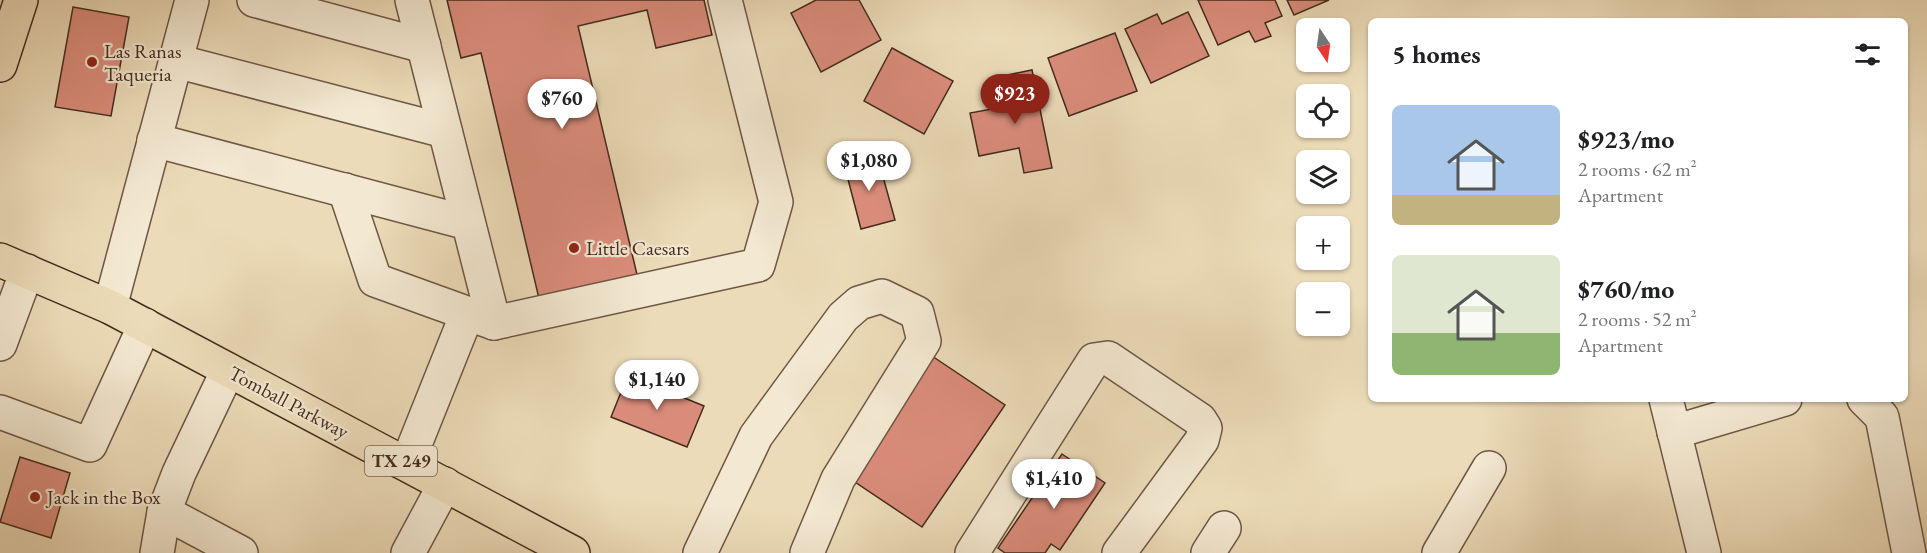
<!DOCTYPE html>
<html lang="en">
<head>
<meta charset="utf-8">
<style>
	:root { --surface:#fff; --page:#f6f6f6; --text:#202124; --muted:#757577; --accent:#8f2418 }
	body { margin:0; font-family:"EB Garamond",serif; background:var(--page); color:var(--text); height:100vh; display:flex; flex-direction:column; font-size:22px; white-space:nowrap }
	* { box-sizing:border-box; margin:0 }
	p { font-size:20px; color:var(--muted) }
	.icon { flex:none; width:33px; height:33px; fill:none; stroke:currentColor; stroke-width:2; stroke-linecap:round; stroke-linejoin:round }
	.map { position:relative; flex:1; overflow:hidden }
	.panel { position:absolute; left:1368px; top:18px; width:540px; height:384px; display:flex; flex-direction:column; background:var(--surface); border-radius:9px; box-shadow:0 2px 4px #0004 }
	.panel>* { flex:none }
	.needle { width:39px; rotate:167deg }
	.buttons { position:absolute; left:1296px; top:18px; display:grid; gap:12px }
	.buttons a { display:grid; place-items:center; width:54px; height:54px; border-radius:9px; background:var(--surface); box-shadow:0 2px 4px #0004; font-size:30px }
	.price { position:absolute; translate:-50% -51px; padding:0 14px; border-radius:21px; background:#fff; color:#222; font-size:20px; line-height:39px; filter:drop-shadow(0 2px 3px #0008) }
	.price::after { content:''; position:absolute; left:50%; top:36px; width:18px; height:14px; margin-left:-9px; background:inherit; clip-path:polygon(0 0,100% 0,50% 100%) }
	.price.selected { background:var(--accent); color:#fff }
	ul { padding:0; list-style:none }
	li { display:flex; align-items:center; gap:18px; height:150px; padding:0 24px }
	li span { display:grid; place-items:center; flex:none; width:168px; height:120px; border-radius:9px; color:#555 }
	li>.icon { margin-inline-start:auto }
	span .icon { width:72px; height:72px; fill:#fffc; stroke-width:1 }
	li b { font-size:26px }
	h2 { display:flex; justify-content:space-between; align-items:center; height:72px; padding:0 24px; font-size:26px }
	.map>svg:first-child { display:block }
	.building { fill:#da8c7b; stroke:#442b1d; stroke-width:1.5 }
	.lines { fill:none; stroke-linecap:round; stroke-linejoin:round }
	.minor-casing { stroke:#6e5744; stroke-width:36 }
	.major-casing { stroke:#442b1d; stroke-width:36 }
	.minor { stroke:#f3e8d1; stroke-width:33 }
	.major { stroke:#ecdbb8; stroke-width:33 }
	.poi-dot { fill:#8f2418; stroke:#f3e8d1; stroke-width:2 }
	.labels { text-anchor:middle; stroke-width:4.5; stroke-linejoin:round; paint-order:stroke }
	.shield { fill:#f3e8d1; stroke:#786453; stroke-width:1.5 }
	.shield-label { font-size:18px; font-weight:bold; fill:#442b1d }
	.poi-label { font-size:20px; fill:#442b1d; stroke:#f3e8d1; text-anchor:start }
	.street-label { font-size:20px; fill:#442b1d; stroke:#f3e8d1 }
</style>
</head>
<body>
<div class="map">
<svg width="1927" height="553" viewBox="0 0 1927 553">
	<rect width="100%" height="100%" fill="#ecdbb8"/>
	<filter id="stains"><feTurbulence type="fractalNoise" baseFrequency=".00333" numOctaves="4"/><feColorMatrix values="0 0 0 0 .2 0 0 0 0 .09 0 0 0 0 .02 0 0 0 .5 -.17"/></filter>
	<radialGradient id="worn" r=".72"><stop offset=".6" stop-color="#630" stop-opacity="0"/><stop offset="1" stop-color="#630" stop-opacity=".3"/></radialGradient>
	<!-- building -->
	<g class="building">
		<path d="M447 0H704L712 35 656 48 647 10 578 26 639 283 541 307 481 53 461 58Z"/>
		<path d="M816 0H859L881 40 821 72 791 13Z"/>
		<path d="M1198 0H1275L1282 16 1265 23 1271 36 1255 42 1249 31 1218 45Z"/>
		<path d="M1287 0H1329L1294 15Z"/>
		<path d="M73 7 129 17 111 116 55 107Z"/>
		<path d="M1188 12 1209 56 1151 83 1125 29 1157 14 1162 24Z"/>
		<path d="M1115 33 1137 91 1069 116 1048 58Z"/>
		<path d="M892 48 953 81 924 134 864 101Z"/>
		<path d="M1032 70 1052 168 1024 173 1019 148 979 156 970 113 1008 106 1002 76Z"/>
		<path d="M877 155 895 220 861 229 844 164Z"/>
		<path d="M932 356 1005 405 922 527 849 478Z"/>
		<path d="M628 375 704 406 687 447 611 417Z"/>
		<path d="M1062 454 1105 483 1060 550 1051 544 1045 553H1005L998 548Z"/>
		<path d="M20 457 70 473 51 538 0 522Z"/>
	</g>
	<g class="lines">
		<defs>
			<g id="minor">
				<path d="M254 0 424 46"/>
				<path d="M412 0 494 323"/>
				<path d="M176 61 445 131"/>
				<path d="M154 140 468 223"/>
				<path d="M345 190 375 280 494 323 758 265 776 202 725 0"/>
				<path d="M110 307 192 0"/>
				<path d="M0 344 27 271"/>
				<path d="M1666 399 1704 553"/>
				<path d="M1864 399 1882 417 1909 553"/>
				<path d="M0 412 90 445 145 325"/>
				<path d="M1674 432 1785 399"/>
				<path d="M407 464 467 314"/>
				<path d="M164 512 241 553"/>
				<path d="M157 553 164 512 179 473 228 370"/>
				<path d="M408 553 445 484"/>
				<path d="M700 553 756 436 843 317 859 303 882 296 917 313 924 341 838 479 807 553"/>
				<path d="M972 553 1094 360 1108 358 1200 420 1205 428 1202 440 1119 553"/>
				<path d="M1208 553 1224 528"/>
				<path d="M1439 553 1489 468"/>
			</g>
			<g id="major">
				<path d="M0 65 21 0"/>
				<path d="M0 260 110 307 573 553"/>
			</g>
		</defs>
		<!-- minor casing -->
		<use href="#minor" class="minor-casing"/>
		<!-- major casing -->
		<use href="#major" class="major-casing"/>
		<!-- minor -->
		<use href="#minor" class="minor"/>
		<!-- major -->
		<use href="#major" class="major"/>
	</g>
	<!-- markers -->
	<g class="poi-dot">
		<circle cx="92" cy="62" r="6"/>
		<circle cx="574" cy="248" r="6"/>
		<circle cx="35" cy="497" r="6"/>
	</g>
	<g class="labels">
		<!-- shield labels -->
		<rect class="shield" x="365" y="446" width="72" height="30" rx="4.5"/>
		<g class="shield-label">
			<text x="401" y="467">TX 249</text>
		</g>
		<!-- poi labels -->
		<g class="poi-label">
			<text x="104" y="58">Las Ranas<tspan x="104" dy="23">Taqueria</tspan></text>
			<text x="586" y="255">Little Caesars</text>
			<text x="47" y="504">Jack in the Box</text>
		</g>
		<!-- street labels -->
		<g class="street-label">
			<text transform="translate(289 402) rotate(28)" y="7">Tomball Parkway</text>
		</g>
	</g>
	<rect width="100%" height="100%" filter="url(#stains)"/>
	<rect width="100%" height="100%" fill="url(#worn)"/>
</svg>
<div class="buttons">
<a><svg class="needle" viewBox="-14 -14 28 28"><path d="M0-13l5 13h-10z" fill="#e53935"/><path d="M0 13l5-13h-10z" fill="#757577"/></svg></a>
<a><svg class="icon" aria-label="locate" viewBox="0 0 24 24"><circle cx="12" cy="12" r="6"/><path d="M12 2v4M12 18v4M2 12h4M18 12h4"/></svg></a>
<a><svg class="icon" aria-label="layers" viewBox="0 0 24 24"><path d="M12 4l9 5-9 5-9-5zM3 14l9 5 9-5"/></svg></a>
<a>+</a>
<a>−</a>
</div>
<b class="price selected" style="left:1015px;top:125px">$923</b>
<b class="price" style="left:562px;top:130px">$760</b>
<b class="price" style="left:869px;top:192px">$1,080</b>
<b class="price" style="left:657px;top:411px">$1,140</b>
<b class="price" style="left:1054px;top:510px">$1,410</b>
<section class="panel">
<h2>5 homes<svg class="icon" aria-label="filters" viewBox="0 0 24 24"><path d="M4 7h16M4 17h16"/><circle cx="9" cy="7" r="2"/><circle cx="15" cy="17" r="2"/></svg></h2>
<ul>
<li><span style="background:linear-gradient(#a9c7e8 75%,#c2b280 0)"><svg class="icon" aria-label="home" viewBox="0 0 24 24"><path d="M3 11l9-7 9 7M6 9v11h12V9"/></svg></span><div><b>$923/mo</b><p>2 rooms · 62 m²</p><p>Apartment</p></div></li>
<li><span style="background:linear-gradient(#dfe7d0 65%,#8fb573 0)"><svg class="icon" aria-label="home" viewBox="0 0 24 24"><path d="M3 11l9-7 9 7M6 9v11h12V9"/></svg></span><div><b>$760/mo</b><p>2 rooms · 52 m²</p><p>Apartment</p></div></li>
</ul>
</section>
</div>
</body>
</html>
